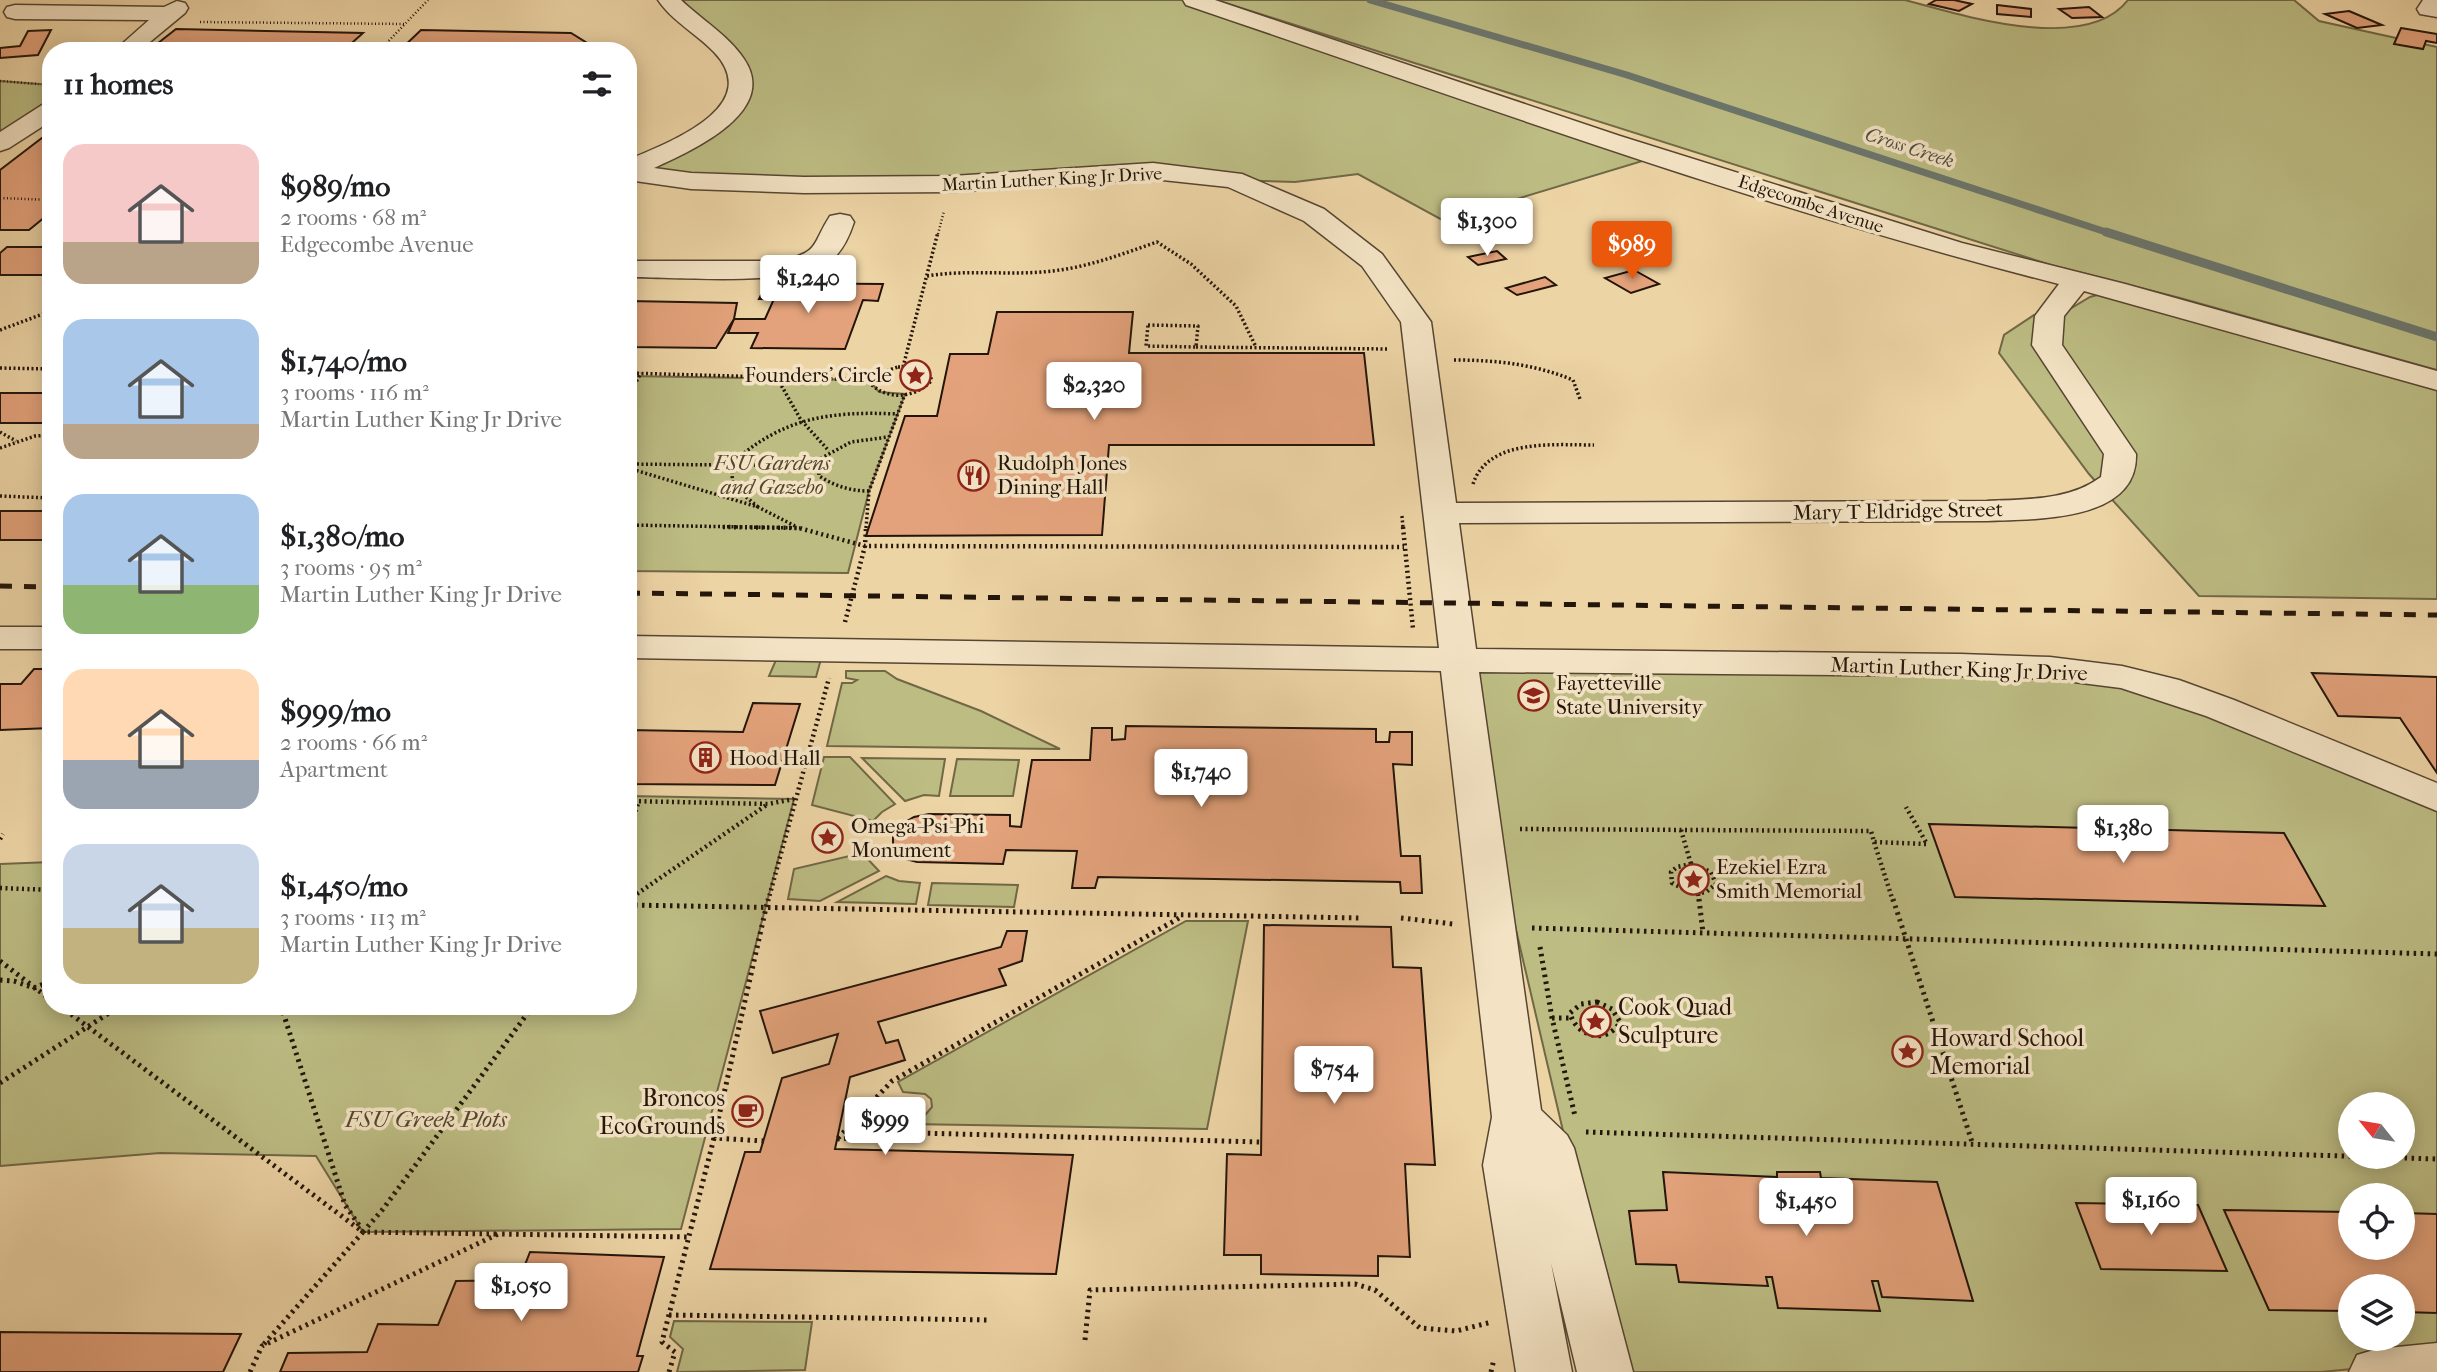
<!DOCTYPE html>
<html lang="en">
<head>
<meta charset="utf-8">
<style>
	:root { --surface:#fff; --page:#f2f2f2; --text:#202124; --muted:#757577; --accent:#ea580c }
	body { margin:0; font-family:"IM FELL French Canon",serif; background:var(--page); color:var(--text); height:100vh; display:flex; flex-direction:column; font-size:26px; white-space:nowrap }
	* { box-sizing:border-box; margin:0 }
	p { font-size:23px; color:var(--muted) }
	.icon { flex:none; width:38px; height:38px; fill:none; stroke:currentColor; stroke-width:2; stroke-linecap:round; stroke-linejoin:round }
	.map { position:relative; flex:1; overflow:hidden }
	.drawer { position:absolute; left:42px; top:42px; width:595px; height:973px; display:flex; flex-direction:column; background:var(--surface); border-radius:28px; box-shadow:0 4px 18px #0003 }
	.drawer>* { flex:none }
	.needle { width:46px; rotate:300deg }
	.buttons { position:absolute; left:2338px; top:1092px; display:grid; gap:14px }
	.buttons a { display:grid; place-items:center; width:77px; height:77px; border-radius:50%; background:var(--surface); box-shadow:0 4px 18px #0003; font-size:35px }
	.price { position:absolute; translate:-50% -60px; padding:0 16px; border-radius:7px; background:#fff; color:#222; font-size:23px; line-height:46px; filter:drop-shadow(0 2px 4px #0008) }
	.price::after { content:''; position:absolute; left:50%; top:42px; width:21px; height:16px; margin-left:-10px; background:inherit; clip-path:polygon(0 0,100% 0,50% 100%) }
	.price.selected { background:var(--accent); color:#fff }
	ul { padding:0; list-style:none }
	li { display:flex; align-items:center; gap:21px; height:175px; padding:0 21px }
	li span { display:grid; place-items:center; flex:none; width:196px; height:140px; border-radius:21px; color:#555 }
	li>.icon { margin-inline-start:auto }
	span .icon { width:84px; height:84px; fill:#fffc; stroke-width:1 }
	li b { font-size:30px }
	h2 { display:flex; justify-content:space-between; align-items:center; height:84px; padding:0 21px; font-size:30px }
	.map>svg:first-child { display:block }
	.green { fill:#bcbc83; stroke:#706846; stroke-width:2; fill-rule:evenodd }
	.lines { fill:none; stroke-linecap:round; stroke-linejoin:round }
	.stream-far1 { stroke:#6b766d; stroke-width:7 }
	.stream { stroke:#6b766d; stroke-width:9 }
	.building { fill:#e3a27b; stroke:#24150a; stroke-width:2 }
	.minor-casing { stroke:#564531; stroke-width:3 }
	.path-far3 { stroke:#24150a; stroke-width:2.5; stroke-dasharray:1 2.5; stroke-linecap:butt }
	.path-far2 { stroke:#24150a; stroke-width:3.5; stroke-dasharray:2 2.5; stroke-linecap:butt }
	.path-far1 { stroke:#24150a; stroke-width:4.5; stroke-dasharray:2 3.5; stroke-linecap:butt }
	.path { stroke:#24150a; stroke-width:5; stroke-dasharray:2.5 4.5; stroke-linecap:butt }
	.minor { fill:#f3e3c4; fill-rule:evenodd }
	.rail { stroke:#24150a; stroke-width:5; stroke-dasharray:12 12; stroke-linecap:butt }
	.labels { text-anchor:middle; stroke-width:7; stroke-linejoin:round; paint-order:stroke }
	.far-street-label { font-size:18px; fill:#24150a; stroke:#f3e3c4 }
	.far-water-label { font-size:19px; font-style:italic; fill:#4e4e44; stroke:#f3e3c4 }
	.poi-label { font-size:21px; fill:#24150a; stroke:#f3e3c4; text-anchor:start }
	.park-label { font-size:21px; font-style:italic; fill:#52472e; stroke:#f3e3c4 }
	.street-label { font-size:21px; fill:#24150a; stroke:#f3e3c4 }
	.near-poi-label { font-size:24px; fill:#24150a; stroke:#f3e3c4; text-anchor:start }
	.near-park-label { font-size:24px; font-style:italic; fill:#52472e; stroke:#f3e3c4 }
</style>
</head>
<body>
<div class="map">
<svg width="2437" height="1372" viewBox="0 0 2437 1372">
	<rect width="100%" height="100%" fill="#edd4a5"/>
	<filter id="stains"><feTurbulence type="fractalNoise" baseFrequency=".00286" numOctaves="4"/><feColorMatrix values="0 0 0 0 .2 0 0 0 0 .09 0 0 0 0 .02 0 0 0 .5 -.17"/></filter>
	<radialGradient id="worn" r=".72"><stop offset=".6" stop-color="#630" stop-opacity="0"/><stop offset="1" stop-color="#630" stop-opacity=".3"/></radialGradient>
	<!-- green -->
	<g class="green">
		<path d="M671 0H1193L1659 156 1444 221 1358 174 1295 182 1233 180 1153 171 804 185 628 170 699 136 742 81Z"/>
		<path d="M1216 0H1905C1961 15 2086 55 2128 0H2294L2319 21 2437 47V370L2180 298 2051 265Z"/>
		<path d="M0 81 51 85V110L0 143Z"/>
		<path d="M2115 290 2437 383V599L2199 596 2089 474 1999 353 2004 335 2034 315 2068 310 2090 297Z"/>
		<path d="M628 376 869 380 879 392 905 394 869 491 848 573 628 571Z"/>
		<path d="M821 659 816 677 769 676 776 660Z"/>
		<path d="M1473 665 2079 673 2171 695 2437 801V1361L2321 1372H1628L1567 1148 1505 883ZM2350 1104H2403V1157H2350ZM2350 1195H2403V1248H2350ZM2350 1286H2403V1339H2350Z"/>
		<path d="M846 671H885L897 679 981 711 1060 749 827 746 842 683H852L857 680 846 678Z"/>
		<path d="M824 757H850L895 804 882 812 873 821 812 805Z"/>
		<path d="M862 758 945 759 939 796 924 795 905 801Z"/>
		<path d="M957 759 1019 760 1013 796H950Z"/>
		<path d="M628 796 794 799 681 1229 363 1232 316 1156 160 1153 0 1166V864L51 862V1006H628Z"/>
		<path d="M862 853 879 871 820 901 788 899 794 869Z"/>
		<path d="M886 876 899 881 920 883 916 904 837 902Z"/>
		<path d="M932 883 1018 885 1014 907 928 905Z"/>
		<path d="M1186 921H1248L1207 1129 908 1124 926 1114 932 1107 931 1099 925 1094 903 1092 898 1082Z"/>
		<path d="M674 1321 812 1322 805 1370 677 1372 683 1349 670 1337Z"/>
	</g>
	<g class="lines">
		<!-- stream-far1 -->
		<path class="stream-far1" d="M1370 0 1627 75 2112 234"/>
		<!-- stream -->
		<path class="stream" d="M2106 232 2437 337"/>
	</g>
	<!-- building -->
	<g class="building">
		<path d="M1936 0H1954L1972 4 1959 11 1929 4Z"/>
		<path d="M1997 5 2031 9V17L1997 14Z"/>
		<path d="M2089 7 2102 17 2072 18 2059 9Z"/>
		<path d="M2349 11 2382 25 2357 28 2325 14Z"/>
		<path d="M2401 28 2437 34V43L2426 41 2423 49 2394 44Z"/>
		<path d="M176 29 363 33 343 51H148Z"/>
		<path d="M51 30 38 55 0 58V48L20 46 28 31Z"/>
		<path d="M421 30 571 33 592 46 588 51H399Z"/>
		<path d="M51 131V212L29 230H0V170Z"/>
		<path d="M7 247H51V275H0V253Z"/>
		<path d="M1497 251 1506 259 1478 265 1468 257Z"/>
		<path d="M1634 270 1659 284 1631 293 1605 278Z"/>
		<path d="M1545 277 1556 285 1517 295 1506 288Z"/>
		<path d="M767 283 883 284 878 301 863 300 845 349 751 348 758 333H728L734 319H765L774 299H759Z"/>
		<path d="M628 301 737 303 734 319 716 348 628 347Z"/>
		<path d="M997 312H1133L1129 353H1364L1374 445H1109L1102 535 866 536 905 416H937L950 354H988Z"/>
		<rect x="0" y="393" width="51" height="30"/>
		<rect x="0" y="511" width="51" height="29"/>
		<path d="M34 669H51V728L0 730V684H21Z"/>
		<path d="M2312 673 2437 677V773L2400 718 2338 716Z"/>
		<path d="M753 703 800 704 775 785 628 784V730L743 732Z"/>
		<path d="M1126 726 1376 729V742H1389L1390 732H1412V765L1393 764 1401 856H1420L1422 893H1401L1400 882 1098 877 1095 888H1072L1077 851 1006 850 1003 864 917 862 906 859 893 849V834L902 824 914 817 929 814 1010 815V826L1021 827 1032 760H1090L1092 728H1112V740L1125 739Z"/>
		<path d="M1929 824 2284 833 2325 906 1955 897Z"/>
		<path d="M1264 925 1391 927 1393 967 1421 968 1435 1165 1405 1164 1410 1257 1378 1256V1276L1261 1274V1255H1224L1227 1154 1261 1155Z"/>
		<path d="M1007 931H1027L1022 961 999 969 1006 985 878 1022 886 1043 898 1040 905 1060 850 1077 835 1149 1073 1155 1056 1274 710 1269 745 1152H760L782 1078 829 1064 838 1034 773 1053 760 1011 1001 947Z"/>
		<path d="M1663 1172 1777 1177V1172H1820L1821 1178 1937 1182 1973 1301 1882 1297 1878 1281H1872L1880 1311 1778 1308 1772 1277H1766L1768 1286 1679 1282 1676 1265 1636 1264 1629 1211 1667 1210Z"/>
		<path d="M2076 1203 2198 1205 2227 1271 2101 1269Z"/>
		<path d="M2224 1210 2350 1212V1248H2403V1213L2437 1214V1313L2403 1312V1286H2350V1311L2269 1310Z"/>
		<path d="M530 1252 664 1257 637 1356H643L638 1372H280L288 1353 367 1352 378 1324 438 1325 456 1281 519 1280Z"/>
		<path d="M0 1332 241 1334 223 1372H0Z"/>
	</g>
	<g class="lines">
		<defs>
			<g id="minor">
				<path d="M658 0H681C702 20 728 35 744 59 780 112 691 151 654 168L691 173 804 177 952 176 1153 163 1242 174 1324 209 1382 254 1431 322 1456 503 1987 501C2025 499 2069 501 2101 477L2104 454 2032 345 2035 316 2059 284C1763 209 1475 103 1186 5L1183 0H1215L1620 136 1962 243 2125 284 2437 371V390L2084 291 2064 316 2062 345 2136 454C2138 522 2036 519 1987 521L1459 523 1476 649 1960 654 2050 657 2122 666 2179 680 2234 700 2437 783V811L2206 716 2121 688 2050 679 1960 676 1479 672 1541 1110 1567 1135 1574 1148 1633 1372H1577L1551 1263 1572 1372H1516L1483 1165 1492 1117 1441 671 628 658V636L1439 648 1401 322 1362 266 1304 221 1228 187 1153 179 952 192 804 193 691 189 628 180V160C667 143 766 107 714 52 697 34 672 21 658 0Z"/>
				<path d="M2423 0H2437V17L2420 14 2417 9Z"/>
				<path d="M177 1 185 3 188 8 185 13 139 51H114L149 20 15 19 7 17 4 12 7 7 15 5 164 7Z"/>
				<path d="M51 103V121L9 148 0 151V132L42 105Z"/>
				<path d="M840 214 850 216 854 222C849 237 842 253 828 263 791 287 675 277 628 277V261H780C821 252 811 245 830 216Z"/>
				<rect x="0" y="627" width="51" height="22"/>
				<path d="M2437 1343V1372H2349L2357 1355 2377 1349Z"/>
			</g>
		</defs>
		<!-- minor casing -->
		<use href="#minor" class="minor-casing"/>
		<!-- path-far3 -->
		<g class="path-far3">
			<path d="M200 22 406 24"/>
			<path d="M379 51 428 0"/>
			<path d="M0 81 39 84"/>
			<path d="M0 198 51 200"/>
			<path d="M938 234 944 211"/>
		</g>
		<!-- path-far2 -->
		<g class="path-far2">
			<path d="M927 276C968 269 1010 276 1052 271 1089 267 1122 254 1157 242L1191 264 1236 306 1256 347"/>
			<path d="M1148 325 1198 326 1196 347 1146 346Z"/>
			<path d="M0 330 51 311"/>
			<path d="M1196 347 1388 349"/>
			<path d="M1454 360C1496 360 1534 364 1573 380L1580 399"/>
			<path d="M898 367H915L931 377V381C915 398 887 401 870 383L874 375Z"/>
			<path d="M903 367 938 232"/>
			<path d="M0 368 51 369"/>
			<path d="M628 373 871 380"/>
			<path d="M777 378 801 420 829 451"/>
			<path d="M628 397 641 373"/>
			<path d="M0 432 16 441"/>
			<path d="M0 448 35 436 51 435"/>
			<path d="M628 464 818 466"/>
			<path d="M628 468 758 507 795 526"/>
			<path d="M1473 484C1488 438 1555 445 1594 445"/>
			<path d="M869 491C850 491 835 486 819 476L818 460 851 442 888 437"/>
			<path d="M0 496 51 498"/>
			<path d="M758 507 733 486 731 464C783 417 830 411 898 414"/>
			<path d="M1402 516 1403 528"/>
			<path d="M628 525 800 528"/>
			<path d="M866 528 869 491 905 394"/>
		</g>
		<!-- path-far1 -->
		<g class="path-far1">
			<path d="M723 527 799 528 865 546 1404 547"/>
			<path d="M1403 527 1413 629"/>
			<path d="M845 622 865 546 866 527"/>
			<path d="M628 801 768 804 794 799"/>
			<path d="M1520 829 1871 831 1874 842 1927 844 1906 807"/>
			<path d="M1681 830 1691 864"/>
			<path d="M628 832 639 801"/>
			<path d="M0 839 3 834"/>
			<path d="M1874 842 1893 901"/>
			<path d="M1691 864 1711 872 1716 884 1706 892 1694 894 1672 883 1671 872 1677 867Z"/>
			<path d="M0 888 51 890"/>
			<path d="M1698 894 1699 901"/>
			<path d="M628 900 768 804"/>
			<path d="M768 901 829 678"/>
		</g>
		<!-- path -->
		<g class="path">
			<path d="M1699 899 1703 933"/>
			<path d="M1893 899 1973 1145"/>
			<path d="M628 905 1360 918"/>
			<path d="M1401 918 1453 924"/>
			<path d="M1532 928 2437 954"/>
			<path d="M1540 947 1552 1018 1575 1116"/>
			<path d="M0 961 51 1000"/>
			<path d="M0 980 14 981 34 988 51 981"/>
			<path d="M1597 1002 1612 1009 1620 1022C1607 1045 1576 1037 1570 1013L1581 1004Z"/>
			<path d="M60 1006 363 1232"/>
			<path d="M281 1006 345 1205 361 1228"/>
			<path d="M1552 1018H1570"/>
			<path d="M0 1083 120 1006"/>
			<path d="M1586 1132 2437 1159"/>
			<path d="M838 1138 892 1081 1181 917"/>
			<path d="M837 1139 918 1133 1261 1142"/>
			<path d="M764 1141 714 1138 768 899"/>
			<path d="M496 1234 363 1232 383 1209 533 1006"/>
			<path d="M669 1315 990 1320"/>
			<path d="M1085 1340 1090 1290 1355 1284 1375 1290 1420 1328 1456 1331 1492 1322"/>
			<path d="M264 1344 363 1232"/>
			<path d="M250 1372 262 1346 498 1234 688 1237"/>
			<path d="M669 1372 675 1352 662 1342 714 1138"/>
			<path d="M1491 1372 1494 1359"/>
		</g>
		<!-- minor -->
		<use href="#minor" class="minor"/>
		<!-- rail -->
		<g class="rail">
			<path d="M0 586 51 587"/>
			<path d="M628 593 2437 615"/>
		</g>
	</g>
	<!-- icons -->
	<defs>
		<symbol id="sight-ring" viewBox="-11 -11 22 22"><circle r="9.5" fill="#f3e3c4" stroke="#8f2418" stroke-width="1.5"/><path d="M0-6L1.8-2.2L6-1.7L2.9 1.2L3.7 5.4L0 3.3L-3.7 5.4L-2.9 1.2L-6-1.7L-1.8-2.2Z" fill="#8f2418"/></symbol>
		<symbol id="restaurant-ring" viewBox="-11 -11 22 22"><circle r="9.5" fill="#f3e3c4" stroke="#8f2418" stroke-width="1.5"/><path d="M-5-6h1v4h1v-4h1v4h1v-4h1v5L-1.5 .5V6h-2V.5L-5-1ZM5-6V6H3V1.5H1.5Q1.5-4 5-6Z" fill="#8f2418"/></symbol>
		<symbol id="university-ring" viewBox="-11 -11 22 22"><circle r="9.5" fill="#f3e3c4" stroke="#8f2418" stroke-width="1.5"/><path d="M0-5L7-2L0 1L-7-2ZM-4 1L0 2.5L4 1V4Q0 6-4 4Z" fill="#8f2418"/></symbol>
		<symbol id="building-ring" viewBox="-11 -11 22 22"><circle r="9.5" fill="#f3e3c4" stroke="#8f2418" stroke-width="1.5"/><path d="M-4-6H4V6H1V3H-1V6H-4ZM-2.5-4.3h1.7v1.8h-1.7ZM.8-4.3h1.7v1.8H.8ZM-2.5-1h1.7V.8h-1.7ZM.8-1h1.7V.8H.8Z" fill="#8f2418"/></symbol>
		<symbol id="cafe-ring" viewBox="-11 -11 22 22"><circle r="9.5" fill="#f3e3c4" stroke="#8f2418" stroke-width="1.5"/><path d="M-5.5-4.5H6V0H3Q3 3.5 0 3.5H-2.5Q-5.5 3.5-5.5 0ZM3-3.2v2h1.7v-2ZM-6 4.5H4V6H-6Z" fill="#8f2418"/></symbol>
	</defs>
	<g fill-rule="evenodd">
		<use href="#sight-ring" x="898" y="358" width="35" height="35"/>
		<use href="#restaurant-ring" x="956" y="458" width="35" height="35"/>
		<use href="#university-ring" x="1516" y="678" width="35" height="35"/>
		<use href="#building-ring" x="688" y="740" width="35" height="35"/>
		<use href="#sight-ring" x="810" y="820" width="35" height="35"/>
		<use href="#sight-ring" x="1676" y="862" width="35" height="35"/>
		<use href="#sight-ring" x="1578" y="1004" width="35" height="35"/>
		<use href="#sight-ring" x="1890" y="1034" width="35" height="35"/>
		<use href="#cafe-ring" x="730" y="1094" width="35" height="35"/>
	</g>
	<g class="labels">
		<!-- far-street labels -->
		<g class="far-street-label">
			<text transform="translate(1052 179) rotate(-3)" y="6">Martin Luther King Jr Drive</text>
			<text transform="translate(1811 204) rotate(18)" y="6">Edgecombe Avenue</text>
		</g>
		<!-- far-water labels -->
		<g class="far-water-label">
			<text transform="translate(1910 147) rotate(18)" y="7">Cross Creek</text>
		</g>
		<!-- poi labels -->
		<g class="poi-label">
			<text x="892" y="382" text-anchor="end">Founders' Circle</text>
			<text x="997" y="470">Rudolph Jones<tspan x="997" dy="24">Dining Hall</tspan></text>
			<text x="1556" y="690">Fayetteville<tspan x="1556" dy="24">State University</tspan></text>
			<text x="729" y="765">Hood Hall</text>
			<text x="851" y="833">Omega-Psi-Phi<tspan x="851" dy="24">Monument</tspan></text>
			<text x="1716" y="874">Ezekiel Ezra<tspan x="1716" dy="24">Smith Memorial</tspan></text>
		</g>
		<!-- park labels -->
		<g class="park-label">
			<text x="772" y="470">FSU Gardens<tspan x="772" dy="24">and Gazebo</tspan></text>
		</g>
		<!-- street labels -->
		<g class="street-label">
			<text transform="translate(1898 511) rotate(-1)" y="7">Mary T Eldridge Street</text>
			<text transform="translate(1959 669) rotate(2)" y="7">Martin Luther King Jr Drive</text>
		</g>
		<!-- near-poi labels -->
		<g class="near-poi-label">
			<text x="1618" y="1015">Cook Quad<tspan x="1618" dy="28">Sculpture</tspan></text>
			<text x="1930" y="1046">Howard School<tspan x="1930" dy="28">Memorial</tspan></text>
			<text x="725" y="1106" text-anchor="end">Broncos<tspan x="725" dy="28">EcoGrounds</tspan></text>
		</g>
		<!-- near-park labels -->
		<g class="near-park-label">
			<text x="426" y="1127">FSU Greek Plots</text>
		</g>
	</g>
	<rect width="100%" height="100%" filter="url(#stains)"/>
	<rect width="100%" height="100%" fill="url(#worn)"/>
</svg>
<div class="buttons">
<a><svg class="needle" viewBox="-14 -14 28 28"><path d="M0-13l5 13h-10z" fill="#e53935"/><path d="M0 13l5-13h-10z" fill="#757577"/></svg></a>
<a><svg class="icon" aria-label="locate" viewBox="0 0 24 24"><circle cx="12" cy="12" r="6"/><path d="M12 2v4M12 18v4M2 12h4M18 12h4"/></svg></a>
<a><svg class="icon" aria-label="layers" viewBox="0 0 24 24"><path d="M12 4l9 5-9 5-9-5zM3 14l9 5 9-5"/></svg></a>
</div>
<b class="price" style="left:1487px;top:258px">$1,300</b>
<b class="price selected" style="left:1632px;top:281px">$989</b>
<b class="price" style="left:808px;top:315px">$1,240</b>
<b class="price" style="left:1094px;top:422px">$2,320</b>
<b class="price" style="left:1201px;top:809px">$1,740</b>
<b class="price" style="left:2123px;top:865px">$1,380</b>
<b class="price" style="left:1334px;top:1106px">$754</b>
<b class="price" style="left:885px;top:1157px">$999</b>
<b class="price" style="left:2151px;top:1237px">$1,160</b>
<b class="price" style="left:1806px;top:1238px">$1,450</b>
<b class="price" style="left:521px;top:1323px">$1,050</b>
<section class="drawer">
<h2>11 homes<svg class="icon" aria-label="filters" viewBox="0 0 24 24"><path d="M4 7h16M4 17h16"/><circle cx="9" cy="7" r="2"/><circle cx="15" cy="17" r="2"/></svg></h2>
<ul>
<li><span style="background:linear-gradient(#f6c9c9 70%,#b9a48a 0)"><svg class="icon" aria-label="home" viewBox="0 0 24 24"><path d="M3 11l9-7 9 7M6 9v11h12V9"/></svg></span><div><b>$989/mo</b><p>2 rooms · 68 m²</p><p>Edgecombe Avenue</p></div></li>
<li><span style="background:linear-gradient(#a9c7e8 75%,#b9a48a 0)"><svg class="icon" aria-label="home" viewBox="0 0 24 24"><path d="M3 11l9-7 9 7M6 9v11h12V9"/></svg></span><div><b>$1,740/mo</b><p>3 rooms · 116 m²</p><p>Martin Luther King Jr Drive</p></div></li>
<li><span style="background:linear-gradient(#a9c7e8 65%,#8fb573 0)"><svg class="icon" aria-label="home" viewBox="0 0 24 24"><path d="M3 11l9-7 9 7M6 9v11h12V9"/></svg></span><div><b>$1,380/mo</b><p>3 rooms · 95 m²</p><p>Martin Luther King Jr Drive</p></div></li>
<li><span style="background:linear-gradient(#ffd9b3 65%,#9aa5b1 0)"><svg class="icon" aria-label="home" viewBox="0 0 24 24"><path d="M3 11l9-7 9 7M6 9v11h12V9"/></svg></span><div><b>$999/mo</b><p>2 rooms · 66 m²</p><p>Apartment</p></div></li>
<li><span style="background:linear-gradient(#c9d6e8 60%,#c2b280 0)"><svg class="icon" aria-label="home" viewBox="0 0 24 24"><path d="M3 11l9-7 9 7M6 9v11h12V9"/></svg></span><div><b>$1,450/mo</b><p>3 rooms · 113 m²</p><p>Martin Luther King Jr Drive</p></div></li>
</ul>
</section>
</div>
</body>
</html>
